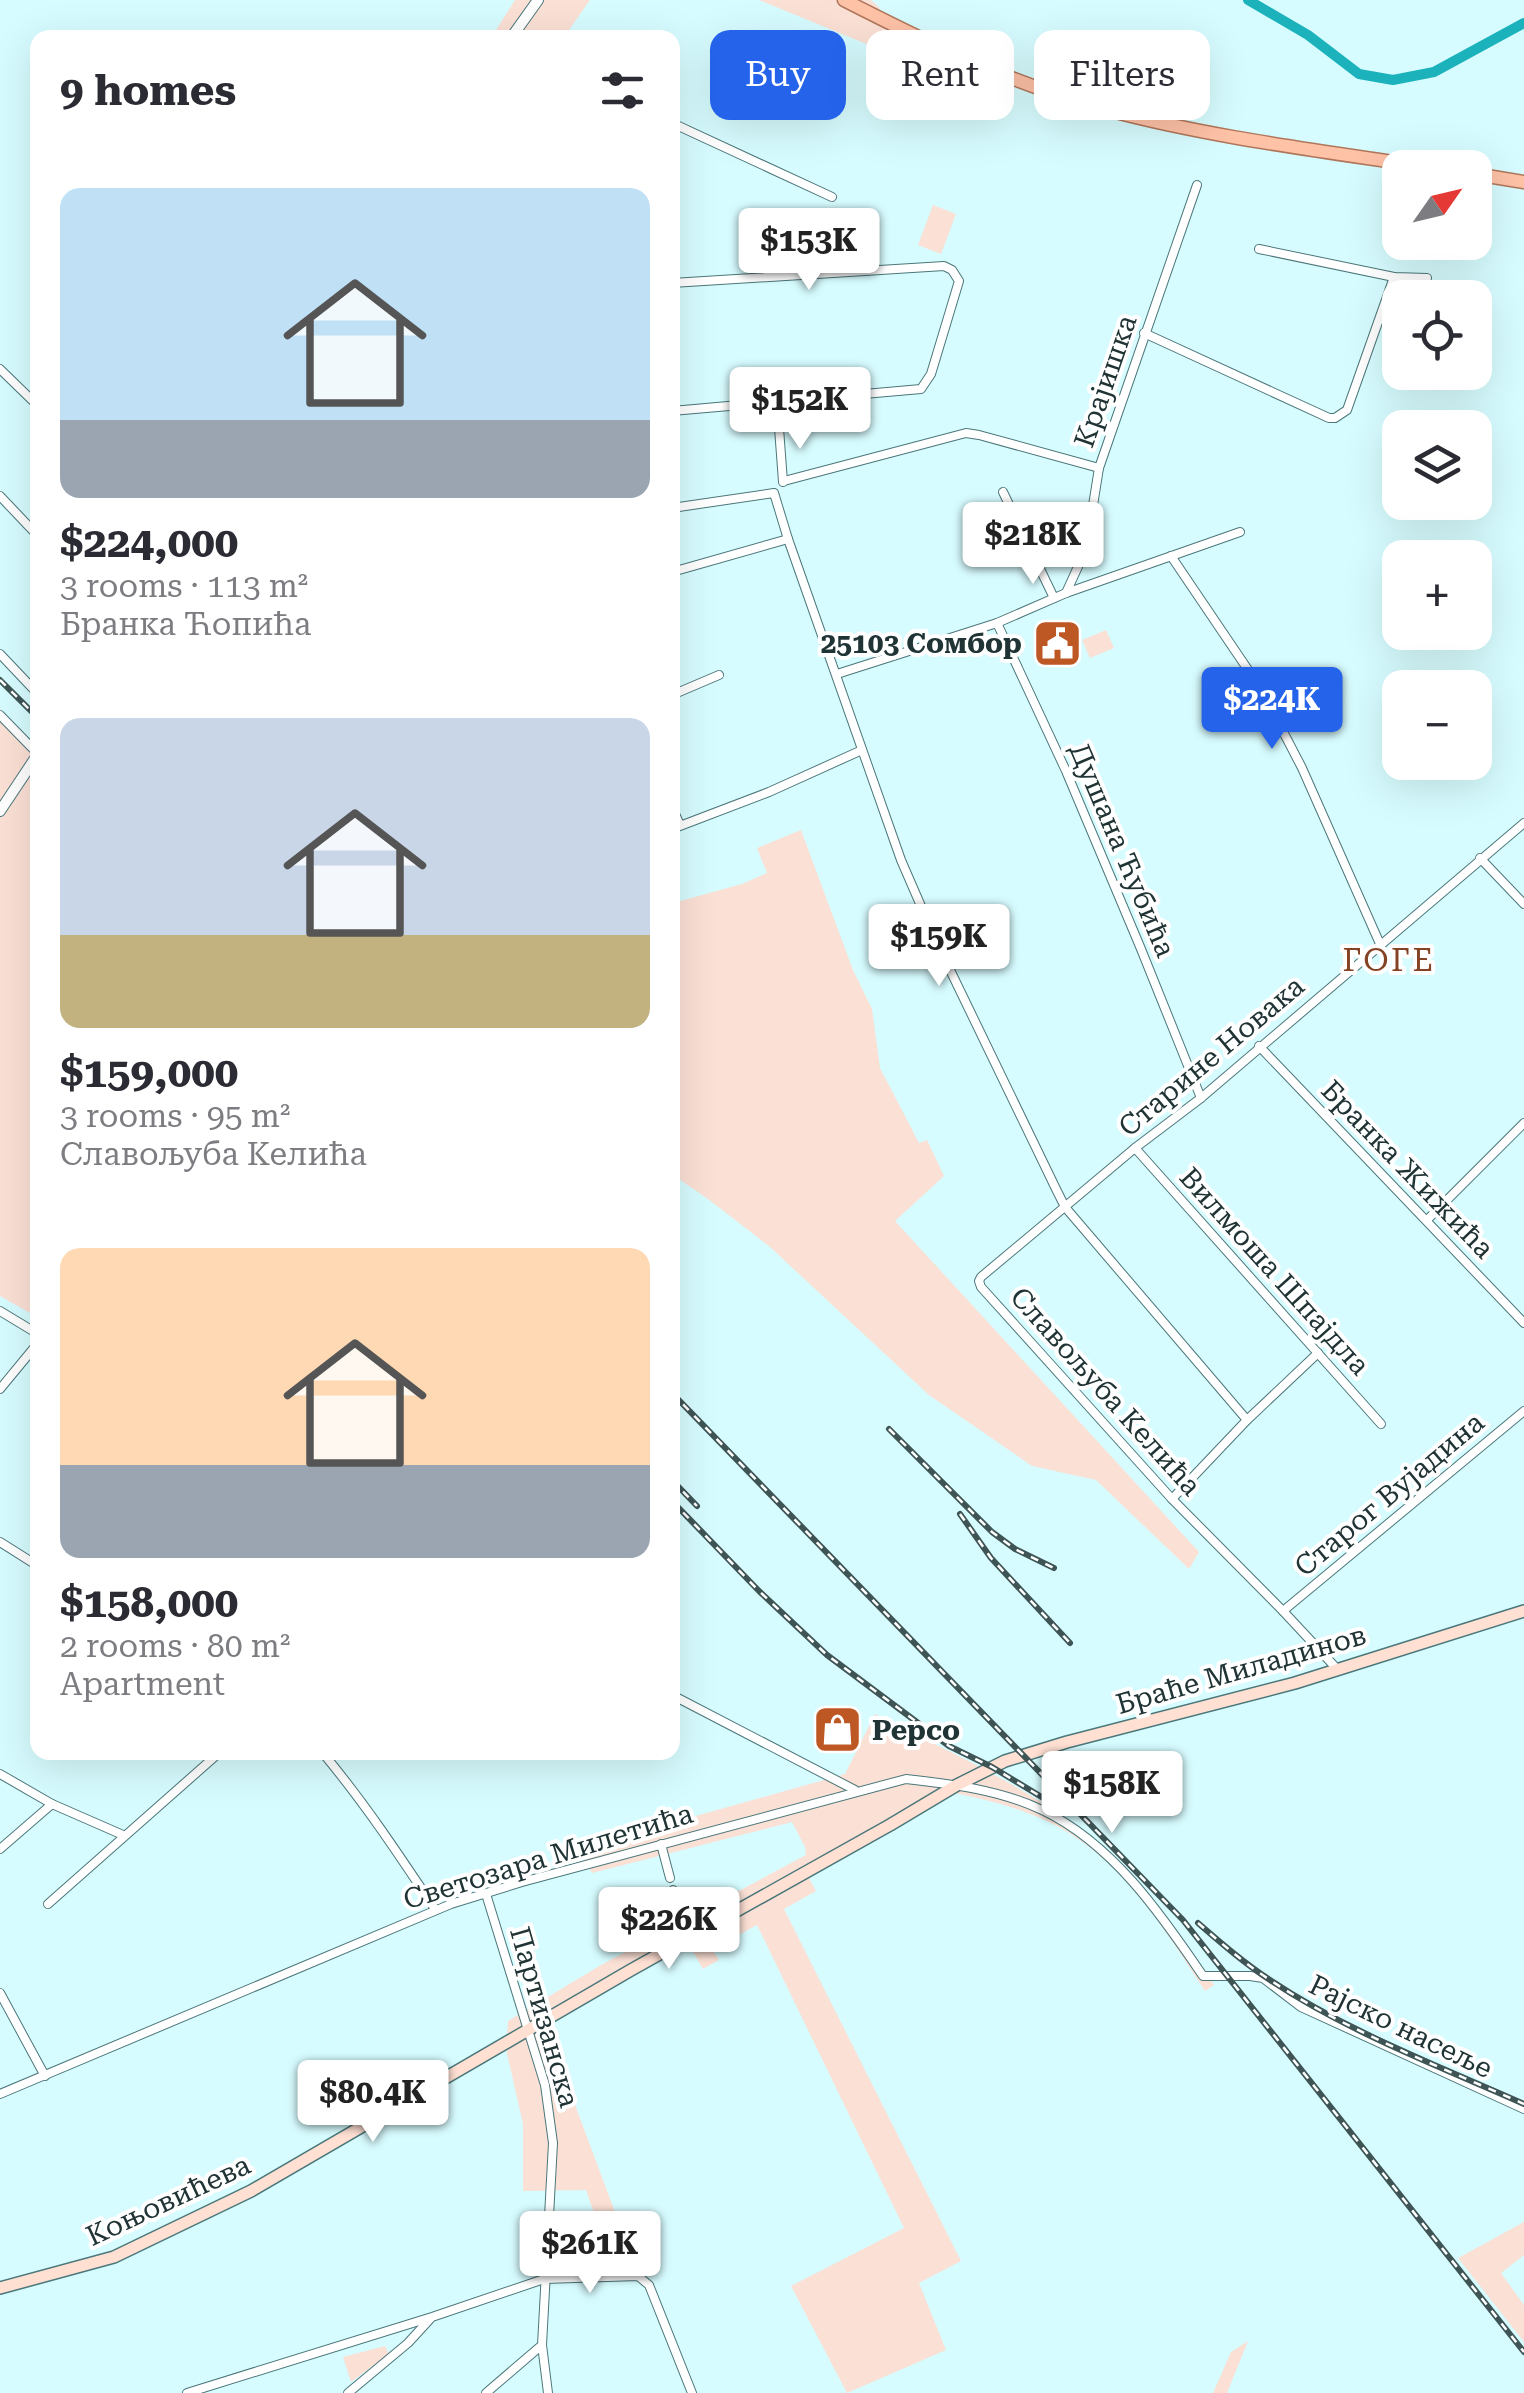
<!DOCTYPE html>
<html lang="en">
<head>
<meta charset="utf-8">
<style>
	:root { --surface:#fff; --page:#f7f7f7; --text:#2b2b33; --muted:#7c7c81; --accent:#2563eb }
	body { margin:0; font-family:"Roboto Serif",serif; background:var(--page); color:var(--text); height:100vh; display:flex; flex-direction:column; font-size:38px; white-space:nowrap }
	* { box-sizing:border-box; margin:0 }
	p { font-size:32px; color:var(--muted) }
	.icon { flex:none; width:55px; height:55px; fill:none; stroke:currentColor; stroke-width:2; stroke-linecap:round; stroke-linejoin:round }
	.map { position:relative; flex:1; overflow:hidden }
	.side { position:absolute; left:30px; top:30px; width:650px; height:1730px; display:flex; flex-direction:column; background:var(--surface); border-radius:20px; box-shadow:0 10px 40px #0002 }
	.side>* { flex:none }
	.top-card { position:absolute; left:710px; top:30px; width:662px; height:90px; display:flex; gap:20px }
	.needle { width:65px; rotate:56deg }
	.tools { position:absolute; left:1382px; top:150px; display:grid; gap:20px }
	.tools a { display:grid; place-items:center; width:110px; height:110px; border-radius:20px; background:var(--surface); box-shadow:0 10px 40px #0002; font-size:50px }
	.price { position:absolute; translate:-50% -85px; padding:0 22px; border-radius:10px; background:#fff; color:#222; font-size:32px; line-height:65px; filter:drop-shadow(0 2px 5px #0008) }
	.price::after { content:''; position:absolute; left:50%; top:60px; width:30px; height:22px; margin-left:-15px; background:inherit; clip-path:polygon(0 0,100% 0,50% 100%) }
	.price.current { background:var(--accent); color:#fff }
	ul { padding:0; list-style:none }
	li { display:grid; align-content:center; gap:20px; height:530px; padding:0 30px }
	li span { display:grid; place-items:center; height:310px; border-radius:20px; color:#555 }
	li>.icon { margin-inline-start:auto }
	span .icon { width:180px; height:180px; fill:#fffc; stroke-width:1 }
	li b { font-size:42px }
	h2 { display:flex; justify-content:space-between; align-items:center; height:120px; padding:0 30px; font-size:42px }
	.chip { padding:0 35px; border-radius:20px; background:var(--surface); box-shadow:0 10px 40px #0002; font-size:35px; line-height:90px }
	.chip.current { background:var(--accent); color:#fff }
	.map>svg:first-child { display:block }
	.green { fill:#fbe0d5 }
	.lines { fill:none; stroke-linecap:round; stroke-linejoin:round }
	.canal { stroke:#1bb2bc; stroke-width:10 }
	.minor-casing { stroke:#4b777a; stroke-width:10 }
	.tertiary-casing { stroke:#4b777a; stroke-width:12 }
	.secondary-casing { stroke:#4b777a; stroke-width:14 }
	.primary-casing { stroke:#b17659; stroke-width:15 }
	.minor { stroke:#fff; stroke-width:8 }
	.tertiary { stroke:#fff; stroke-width:10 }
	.secondary { stroke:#ffe0d3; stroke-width:11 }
	.primary { stroke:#fec2a7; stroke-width:12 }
	.rail-casing { stroke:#3e5455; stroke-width:6 }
	.rail { stroke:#fff; stroke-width:2.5; stroke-dasharray:8; stroke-linecap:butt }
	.labels { text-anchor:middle; stroke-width:8; stroke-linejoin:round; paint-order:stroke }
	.street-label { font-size:28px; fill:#213435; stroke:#fff }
	.poi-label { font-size:28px; font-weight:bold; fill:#213435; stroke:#fff; text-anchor:end }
	.quarter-label { font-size:32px; letter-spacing:2.5px; fill:#844324; stroke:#fff }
</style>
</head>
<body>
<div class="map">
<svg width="1524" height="2393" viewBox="0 0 1524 2393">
	<rect width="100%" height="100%" fill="#d7fcff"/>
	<!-- green -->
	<g class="green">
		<path d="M515 0H590L564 37 491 38Z"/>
		<path d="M759 0H871L879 7 891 54Z"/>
		<path d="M933 205 956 214 941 254 918 245Z"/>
		<path d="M1106 630 1114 648 1090 658 1082 640Z"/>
		<path d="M0 709 37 748V1317L0 1296Z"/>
		<path d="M801 830 853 970 872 1009 880 1068 919 1143 927 1140 944 1176 895 1221 1199 1552 1189 1569 1096 1480 1032 1466 929 1395 770 1247 708 1199 673 1175V903L742 884 767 873 757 848Z"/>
		<path d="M875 1714C944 1749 1016 1782 1079 1827 1098 1840 1113 1858 1129 1875 1162 1910 1189 1944 1214 1985L1205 1991C1165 1930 1123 1861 1057 1826 1025 1809 989 1800 954 1793L809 1878 816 1891 784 1909 961 2261 919 2283 946 2350 847 2393 791 2286 904 2228 757 1925 712 1949 719 1960 703 1969 688 1943 546 2027 634 2263 612 2266 586 2190 523 2191V2124L506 2049 508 2021 601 1965 806 1855 805 1847 792 1822 592 1873 579 1849 845 1774Z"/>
		<path d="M1524 2222V2255L1501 2273 1524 2305V2342L1458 2258Z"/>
		<path d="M1248 2341 1227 2393H1213L1231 2352Z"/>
		<path d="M385 2346 389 2354 351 2382 343 2357Z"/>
	</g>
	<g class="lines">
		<!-- canal -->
		<path class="canal" d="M1248 0 1308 35 1359 74 1393 80 1434 72 1524 23"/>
		<defs>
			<g id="minor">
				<path d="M672 123 832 197"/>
				<path d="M1259 249 1394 277 1427 278"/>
				<path d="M672 283 944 266 952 270 959 281 931 374 921 389 672 411"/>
				<path d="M1144 333 1329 418H1335L1347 410 1394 277"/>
				<path d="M0 369 38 406"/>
				<path d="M777 401 783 482"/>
				<path d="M784 481 966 433 979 435 1099 468"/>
				<path d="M1003 492 1054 598"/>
				<path d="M0 496 38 536"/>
				<path d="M672 508 774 493 788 539 901 860 937 943 1056 1189 1065 1207 1247 1420"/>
				<path d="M1171 556 1261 689 1302 768 1380 944"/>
				<path d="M672 572 788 539"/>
				<path d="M1066 593 1086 549 1099 468 1197 185"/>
				<path d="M997 623 1066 771 1141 949 1201 1098"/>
				<path d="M0 654 38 694"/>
				<path d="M837 674 997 623 1066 593 1240 532"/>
				<path d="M672 695 719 675"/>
				<path d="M0 715 38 754"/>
				<path d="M672 807 680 825"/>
				<path d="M672 829 769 792 862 750"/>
				<path d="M1480 858 1524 904"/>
				<path d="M1259 1046 1524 1323"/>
				<path d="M1135 1148 1381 1424"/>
				<path d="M1427 1220 1524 1123"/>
				<path d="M0 1311 38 1334"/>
				<path d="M0 1389 38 1343"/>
				<path d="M1172 1499 1247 1420 1318 1353"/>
				<path d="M0 1542 38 1566"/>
				<path d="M1283 1611 1524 1411"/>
				<path d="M1338 1670 1283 1611 1172 1499 981 1287 979 1281 981 1277 1135 1148 1201 1098 1524 823"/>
				<path d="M672 1695 855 1790"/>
				<path d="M322 1752C364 1802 399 1855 435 1909"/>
				<path d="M0 1774 52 1804 123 1835"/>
				<path d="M661 1844 670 1878"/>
				<path d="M0 1849 52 1804"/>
				<path d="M673 1890 688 1938"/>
				<path d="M486 1894 545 2085 553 2143 542 2345 548 2393"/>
				<path d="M48 1904 220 1752"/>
				<path d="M0 1993 45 2076"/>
				<path d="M0 2094 451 1904 522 1882 906 1779C952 1784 1000 1790 1042 1810 1112 1843 1161 1914 1203 1976H1250L1263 1978 1301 2007 1524 2109"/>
				<path d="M187 2393 432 2317 544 2279 638 2276 649 2285 692 2393"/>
				<path d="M348 2393 408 2343 430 2319"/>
				<path d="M486 2393 542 2345"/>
			</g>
			<g id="tertiary">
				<path d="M511 38 538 0"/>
				<path d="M0 811 38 754"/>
			</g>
			<path id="secondary" d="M0 2288 114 2257 251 2191 631 1970 890 1825 957 1785 1005 1761 1067 1742 1295 1683 1524 1611"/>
			<g id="primary">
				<path d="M844 0C928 43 1012 84 1104 109 1212 138 1323 151 1434 168"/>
				<path d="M1475 174 1524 182"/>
			</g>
		</defs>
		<!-- minor casing -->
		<use href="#minor" class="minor-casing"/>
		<!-- tertiary casing -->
		<use href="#tertiary" class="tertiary-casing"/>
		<!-- secondary casing -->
		<use href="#secondary" class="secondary-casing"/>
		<!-- primary casing -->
		<use href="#primary" class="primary-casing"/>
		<!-- minor -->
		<use href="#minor" class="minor"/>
		<!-- tertiary -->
		<use href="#tertiary" class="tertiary"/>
		<!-- secondary -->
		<use href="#secondary" class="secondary"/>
		<!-- primary -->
		<use href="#primary" class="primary"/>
		<defs>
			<g id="rail">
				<path d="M0 680 38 718"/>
				<path d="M672 1393 1183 1920 1524 2352"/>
				<path d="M889 1429 992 1532 1015 1549 1054 1568"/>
				<path d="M672 1480 697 1506"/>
				<path d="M672 1501 759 1591 827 1655 949 1746 992 1767 1068 1813"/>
				<path d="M960 1514 991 1558 1070 1643"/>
				<path d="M1198 1923C1221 1943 1244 1963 1270 1980 1348 2032 1439 2066 1524 2104"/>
			</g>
		</defs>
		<!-- rail casing -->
		<use href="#rail" class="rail-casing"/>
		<!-- rail -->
		<use href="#rail" class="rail"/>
	</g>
	<!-- icons -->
	<defs>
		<symbol id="civic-square" viewBox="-11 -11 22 22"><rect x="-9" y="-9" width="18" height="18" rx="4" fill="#bd5825" stroke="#fff"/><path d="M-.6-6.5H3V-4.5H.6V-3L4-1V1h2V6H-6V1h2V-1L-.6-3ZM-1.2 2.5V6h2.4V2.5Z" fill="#fff"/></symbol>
		<symbol id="shop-square" viewBox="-11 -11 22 22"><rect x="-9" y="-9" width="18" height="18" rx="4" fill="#bd5825" stroke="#fff"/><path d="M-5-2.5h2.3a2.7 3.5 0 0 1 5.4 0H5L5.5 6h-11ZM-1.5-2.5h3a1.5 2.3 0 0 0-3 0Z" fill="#fff"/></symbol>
	</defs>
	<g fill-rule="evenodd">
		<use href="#civic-square" x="1030" y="616" width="55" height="55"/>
		<use href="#shop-square" x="810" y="1702" width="55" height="55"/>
	</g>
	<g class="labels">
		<!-- street labels -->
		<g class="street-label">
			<text transform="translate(1105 381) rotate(-71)" y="10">Крајишка</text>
			<text transform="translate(1123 850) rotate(67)" y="10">Душана Ћубића</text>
			<text transform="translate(1211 1056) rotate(-40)" y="10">Старине Новака</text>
			<text transform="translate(1408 1169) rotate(46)" y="10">Бранка Жижића</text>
			<text transform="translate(1275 1271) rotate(48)" y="10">Вилмоша Шпајдла</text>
			<text transform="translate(1106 1391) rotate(48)" y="10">Славољуба Келића</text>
			<text transform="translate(1389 1494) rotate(-40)" y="10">Старог Вујадина</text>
			<text transform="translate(1241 1669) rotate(-16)" y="10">Браће Миладинов</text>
			<text transform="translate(548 1856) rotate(-17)" y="10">Светозара Милетића</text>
			<text transform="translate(545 2017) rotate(74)" y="10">Партизанска</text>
			<text transform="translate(1401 2026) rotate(26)" y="10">Рајско насеље</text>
			<text transform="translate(168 2200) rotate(-25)" y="10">Коњовићева</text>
		</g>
		<!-- poi labels -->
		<g class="poi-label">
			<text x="1022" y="653">25103 Сомбор</text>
			<text x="872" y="1740" text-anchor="start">Pepco</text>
		</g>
		<!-- quarter labels -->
		<g class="quarter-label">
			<text x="1389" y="971">ГОГЕ</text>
		</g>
	</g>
</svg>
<div class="tools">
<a><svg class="needle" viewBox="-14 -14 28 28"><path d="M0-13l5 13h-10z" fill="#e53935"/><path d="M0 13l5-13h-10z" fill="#7c7c81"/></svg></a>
<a><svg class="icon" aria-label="locate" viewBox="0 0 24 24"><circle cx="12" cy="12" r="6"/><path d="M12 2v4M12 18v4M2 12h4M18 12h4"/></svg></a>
<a><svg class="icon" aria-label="layers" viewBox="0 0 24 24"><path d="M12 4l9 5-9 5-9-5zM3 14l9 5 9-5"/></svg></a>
<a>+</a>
<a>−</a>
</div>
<b class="price" style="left:809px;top:293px">$153K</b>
<b class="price" style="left:800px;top:452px">$152K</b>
<b class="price" style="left:1033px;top:587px">$218K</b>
<b class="price current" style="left:1272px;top:752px">$224K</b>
<b class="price" style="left:939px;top:989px">$159K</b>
<b class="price" style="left:1112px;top:1836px">$158K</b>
<b class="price" style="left:669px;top:1972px">$226K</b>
<b class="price" style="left:373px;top:2145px">$80.4K</b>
<b class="price" style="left:590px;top:2296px">$261K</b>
<div class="top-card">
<a class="chip current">Buy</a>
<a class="chip">Rent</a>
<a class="chip">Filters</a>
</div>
<section class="side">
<h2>9 homes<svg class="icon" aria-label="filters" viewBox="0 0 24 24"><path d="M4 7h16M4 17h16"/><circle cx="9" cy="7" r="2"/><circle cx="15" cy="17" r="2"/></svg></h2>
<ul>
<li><span style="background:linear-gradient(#bfe0f5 75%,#9aa5b1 0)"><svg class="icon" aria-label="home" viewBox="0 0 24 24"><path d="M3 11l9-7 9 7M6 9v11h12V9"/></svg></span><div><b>$224,000</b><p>3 rooms · 113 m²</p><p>Бранка Ћопића</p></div></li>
<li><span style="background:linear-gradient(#c9d6e8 70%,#c2b280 0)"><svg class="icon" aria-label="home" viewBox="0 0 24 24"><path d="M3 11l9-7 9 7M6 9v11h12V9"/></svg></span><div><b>$159,000</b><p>3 rooms · 95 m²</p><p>Славољуба Келића</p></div></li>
<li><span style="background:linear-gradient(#ffd9b3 70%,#9aa5b1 0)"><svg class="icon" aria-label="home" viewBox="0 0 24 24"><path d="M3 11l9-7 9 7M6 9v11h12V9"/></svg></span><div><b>$158,000</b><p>2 rooms · 80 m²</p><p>Apartment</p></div></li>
</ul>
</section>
</div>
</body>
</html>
